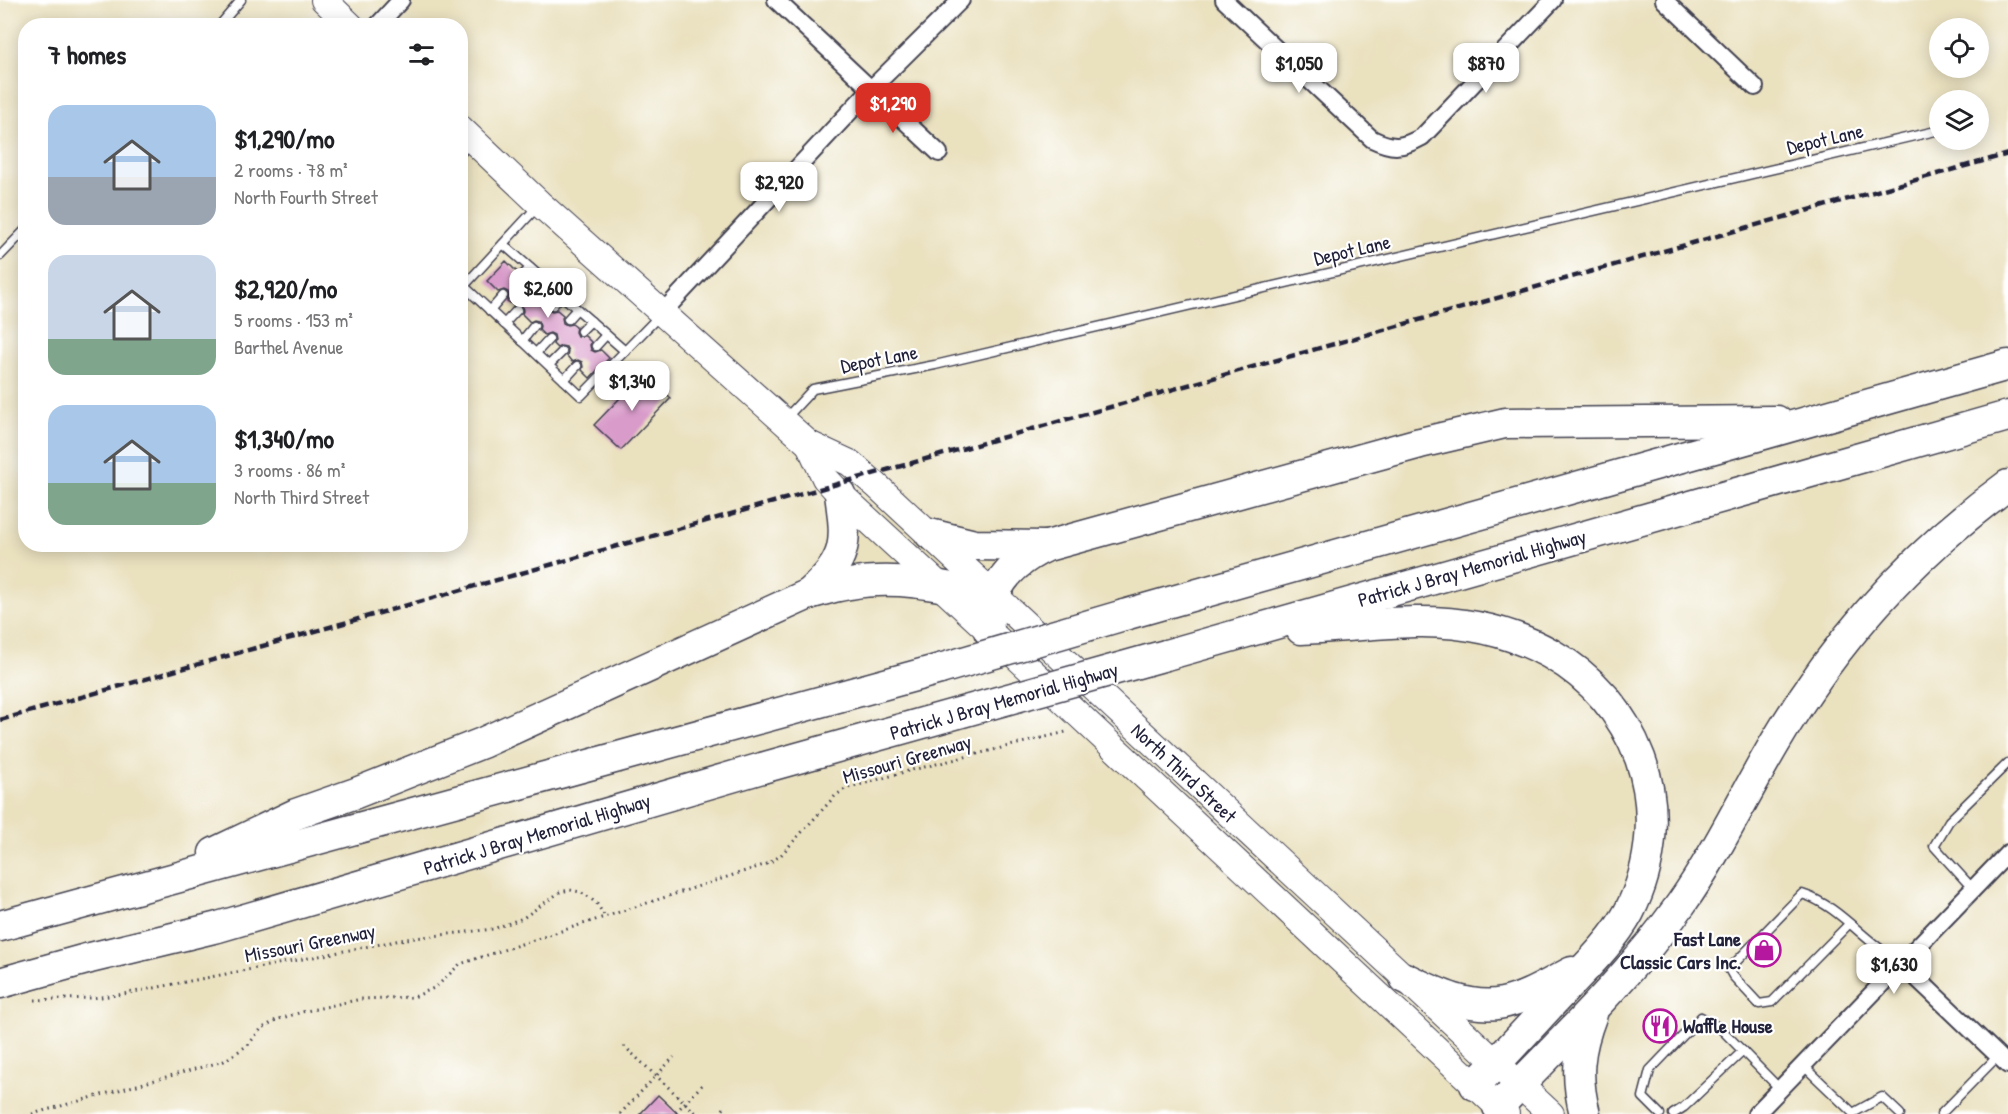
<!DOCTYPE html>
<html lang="en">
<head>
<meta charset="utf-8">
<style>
	:root { --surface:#fff; --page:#f6f6f6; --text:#202124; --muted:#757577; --accent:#d93025 }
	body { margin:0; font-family:"Patrick Hand",sans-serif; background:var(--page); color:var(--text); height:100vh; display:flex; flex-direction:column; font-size:22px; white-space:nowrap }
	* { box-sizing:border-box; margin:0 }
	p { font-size:20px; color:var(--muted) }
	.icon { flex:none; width:33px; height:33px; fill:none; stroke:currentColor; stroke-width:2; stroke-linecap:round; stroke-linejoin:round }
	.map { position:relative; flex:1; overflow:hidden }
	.details { position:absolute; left:18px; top:18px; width:450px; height:534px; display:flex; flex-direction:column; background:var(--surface); border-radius:24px; box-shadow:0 3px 15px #0003 }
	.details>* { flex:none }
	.fabs { position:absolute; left:1929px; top:18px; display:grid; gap:12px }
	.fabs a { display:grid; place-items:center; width:60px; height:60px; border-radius:50%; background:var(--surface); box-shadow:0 3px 15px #0003; font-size:30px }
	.price { position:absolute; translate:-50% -51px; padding:0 14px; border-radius:12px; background:#fff; color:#222; font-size:20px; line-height:39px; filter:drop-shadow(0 2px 3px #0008) }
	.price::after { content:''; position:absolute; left:50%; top:36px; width:18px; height:14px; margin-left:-9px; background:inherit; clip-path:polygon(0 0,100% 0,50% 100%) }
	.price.current { background:var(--accent); color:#fff }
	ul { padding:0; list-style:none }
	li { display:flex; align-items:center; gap:18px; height:150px; padding:0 30px }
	li span { display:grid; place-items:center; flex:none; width:168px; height:120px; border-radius:18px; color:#555 }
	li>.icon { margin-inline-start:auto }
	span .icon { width:72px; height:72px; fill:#fffc; stroke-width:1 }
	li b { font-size:26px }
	h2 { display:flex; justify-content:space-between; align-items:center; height:72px; padding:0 30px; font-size:26px }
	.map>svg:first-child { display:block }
	.building { fill:#d99bca }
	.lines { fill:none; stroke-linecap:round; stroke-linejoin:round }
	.lane-casing { stroke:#403f4f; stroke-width:11 }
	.street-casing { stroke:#403f4f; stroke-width:20 }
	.primary-casing { stroke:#403f4f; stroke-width:28 }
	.highway-casing { stroke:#403f4f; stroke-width:33 }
	.path { stroke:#403f4f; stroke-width:3; stroke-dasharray:1.5 4.5; stroke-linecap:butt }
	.lane { stroke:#fff; stroke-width:8 }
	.street { stroke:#fff; stroke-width:16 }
	.primary { stroke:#fff; stroke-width:26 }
	.highway { stroke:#fff; stroke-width:30 }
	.rail { stroke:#22223b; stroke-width:4.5; stroke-dasharray:9 4.5; stroke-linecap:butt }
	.highway-bridge-casing { stroke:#403f4f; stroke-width:33; stroke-linecap:butt }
	.highway-bridge { stroke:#fff; stroke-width:30 }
	.labels { text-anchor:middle; stroke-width:4.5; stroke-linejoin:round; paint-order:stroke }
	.street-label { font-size:20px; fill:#22223b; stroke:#fff }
	.poi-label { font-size:20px; font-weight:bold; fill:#22223b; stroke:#fff; text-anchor:end }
</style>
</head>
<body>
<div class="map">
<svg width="2008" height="1114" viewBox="0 0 2008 1114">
	<rect width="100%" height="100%" fill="#fff"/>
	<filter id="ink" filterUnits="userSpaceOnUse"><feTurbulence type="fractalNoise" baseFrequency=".0167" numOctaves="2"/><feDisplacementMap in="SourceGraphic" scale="12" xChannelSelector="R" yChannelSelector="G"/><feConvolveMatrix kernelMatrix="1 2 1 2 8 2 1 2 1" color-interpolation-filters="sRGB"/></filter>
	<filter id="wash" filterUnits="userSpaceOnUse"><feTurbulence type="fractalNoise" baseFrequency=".008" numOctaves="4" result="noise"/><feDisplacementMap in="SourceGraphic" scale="24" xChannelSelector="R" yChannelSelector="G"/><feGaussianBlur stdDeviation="1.35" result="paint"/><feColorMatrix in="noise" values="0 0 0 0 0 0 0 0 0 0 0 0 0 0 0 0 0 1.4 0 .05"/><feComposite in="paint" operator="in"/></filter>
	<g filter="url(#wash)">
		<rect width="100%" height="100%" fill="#eae1bf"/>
		<g id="blocks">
			<!-- building -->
			<g class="building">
				<path d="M506 261 517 272 516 277 518 281 523 282 527 280 531 285 530 288 531 293 535 295 540 294 548 301 547 304 548 309 552 311 557 310 563 315 562 318 563 323 567 325 572 324 576 327 575 332 577 336H585L591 342 590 345 591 350 595 352 601 350 609 358 590 378 582 370 583 367 582 362 578 360 572 362 567 356 568 351 566 347 561 346 557 348 553 344 555 340 554 335 550 333 544 335 539 330 540 326 538 321 534 320 530 322 522 314 523 311 522 306 518 304 513 305 507 301 509 297 508 292 504 290 498 292 487 281Z"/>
				<path d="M644 373 671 398 621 450 594 425Z"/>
				<path d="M658 1095 678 1114H640Z"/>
			</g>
		</g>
	</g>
	<g filter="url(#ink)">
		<use href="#blocks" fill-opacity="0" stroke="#403f4f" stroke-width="1.5"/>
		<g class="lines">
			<defs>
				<g id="lane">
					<path d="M219 26 241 0"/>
					<path d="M460 154 470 142"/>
					<path d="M538 206 464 286 581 396 660 315"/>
					<path d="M503 244 625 351"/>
					<path d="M0 256 26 229"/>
					<path d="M522 276 530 268"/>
					<path d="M536 289 544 280"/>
					<path d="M553 305 561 296"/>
					<path d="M490 311 503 296"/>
					<path d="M568 319 577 309"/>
					<path d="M504 324 517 310"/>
					<path d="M581 331 591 321"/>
					<path d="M522 341 534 326"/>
					<path d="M596 346 606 335"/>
					<path d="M536 353 549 339"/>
					<path d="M549 365 562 352"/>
					<path d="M564 380 577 366"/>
					<path d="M786 418 813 389 935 365 1940 130"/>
					<path d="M1973 889 1934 846 1949 821 2008 763"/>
					<path d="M1849 924 1772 1002 1759 1004 1733 976 1729 969 1802 894C1839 905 1866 944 1901 963"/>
					<path d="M1803 1065 1853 1113 1882 1097 1900 1114"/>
					<path d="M1660 1114 1643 1097 1650 1070 1701 1017 1721 1029 1780 1089"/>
					<path d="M1673 1114 1684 1107 1743 1051"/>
					<path d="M1941 1114 1998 1056"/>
				</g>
				<g id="street">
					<path d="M776 0 939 153"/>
					<path d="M1224 0 1372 139C1393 149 1402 148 1422 137L1553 0"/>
					<path d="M1664 0 1755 87"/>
					<path d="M377 26 401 0"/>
					<path d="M663 312 870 90 961 0"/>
					<path d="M1901 963 2008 1065"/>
					<path d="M1756 1114 2008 853"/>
				</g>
				<g id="primary">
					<path d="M324 0 351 26"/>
					<path d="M460 128 540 204 809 444 850 463 876 485 1551 1114"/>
					<path d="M809 444 825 478 840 494 989 631 1506 1114"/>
				</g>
				<g id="highway">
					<path d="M930 534 975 545 1044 546"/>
					<path d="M809 594C848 558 847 544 840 494"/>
					<path d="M1124 615 2008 365"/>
					<path d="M1301 629C1339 627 1377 623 1415 622 1512 620 1604 663 1640 758 1658 808 1653 865 1629 912 1613 941 1587 966 1565 989 1535 1021 1505 1054 1475 1085"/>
					<path d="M989 631C986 589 1012 562 1047 546L1420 443 1505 423 1777 421"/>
					<path d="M1166 655 2008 416"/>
					<path d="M214 853 296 814 356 793 482 743 809 594C823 590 836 586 850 584 898 575 947 587 994 596"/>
					<path d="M0 926 940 669"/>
					<path d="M1405 978C1434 992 1470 1010 1503 1003 1527 998 1550 983 1572 972"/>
					<path d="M0 983 90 958 218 927 762 768"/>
					<path d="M1498 1107C1561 1041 1628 978 1681 904 1717 853 1743 797 1775 743 1834 642 1913 554 2008 485"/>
					<path d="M1585 1114C1575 1076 1578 1050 1592 1014"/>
				</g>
			</defs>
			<!-- lane casing -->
			<use href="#lane" class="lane-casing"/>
			<!-- street casing -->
			<use href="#street" class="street-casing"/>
			<!-- primary casing -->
			<use href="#primary" class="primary-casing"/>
			<!-- highway casing -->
			<use href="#highway" class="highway-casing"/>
			<!-- path -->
			<g class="path">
				<path d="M35 1000 91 998 118 995 406 939 493 929 523 918 560 892 570 890 580 892 589 897 597 904 606 918"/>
				<path d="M624 1046 697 1114"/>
				<path d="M676 1112 703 1084"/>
				<path d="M32 1114 224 1061 248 1045 261 1029 276 1020 302 1012 361 999 414 997 436 987 460 964 767 864 780 856 835 796 845 789 908 771 1066 732"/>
				<path d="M620 1114 674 1057"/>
				<path d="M719 1114 726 1106"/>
			</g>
			<!-- lane -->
			<use href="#lane" class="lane"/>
			<!-- street -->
			<use href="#street" class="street"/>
			<!-- primary -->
			<use href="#primary" class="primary"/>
			<!-- highway -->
			<use href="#highway" class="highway"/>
			<!-- rail -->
			<path class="rail" d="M0 720 2008 154"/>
			<defs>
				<g id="highway-bridge">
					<path d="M940 669 1124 615"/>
					<path d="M762 768 1166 655"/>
				</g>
			</defs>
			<!-- highway-bridge casing -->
			<use href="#highway-bridge" class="highway-bridge-casing"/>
			<!-- highway-bridge -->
			<use href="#highway-bridge" class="highway-bridge"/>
		</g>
	</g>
	<!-- icons -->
	<defs>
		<symbol id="shop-ring" viewBox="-11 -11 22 22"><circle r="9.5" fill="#fff" stroke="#b5179e" stroke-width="1.5"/><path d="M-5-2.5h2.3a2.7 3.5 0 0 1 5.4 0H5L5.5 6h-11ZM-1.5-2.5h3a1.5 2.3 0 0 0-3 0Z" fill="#b5179e"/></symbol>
		<symbol id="restaurant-ring" viewBox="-11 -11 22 22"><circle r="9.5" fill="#fff" stroke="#b5179e" stroke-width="1.5"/><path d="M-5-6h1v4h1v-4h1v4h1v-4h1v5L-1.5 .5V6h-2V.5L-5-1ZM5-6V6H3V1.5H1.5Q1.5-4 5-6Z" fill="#b5179e"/></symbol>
	</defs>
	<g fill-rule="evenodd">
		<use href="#shop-ring" x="1745" y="931" width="38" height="38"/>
		<use href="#restaurant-ring" x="1641" y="1007" width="38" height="38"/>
	</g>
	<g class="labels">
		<!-- street labels -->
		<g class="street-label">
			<text transform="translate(1825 139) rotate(-13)" y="7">Depot Lane</text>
			<text transform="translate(1352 250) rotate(-13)" y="7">Depot Lane</text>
			<text transform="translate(879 359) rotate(-11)" y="7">Depot Lane</text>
			<text transform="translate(1472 568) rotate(-16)" y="7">Patrick J Bray Memorial Highway</text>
			<text transform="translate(1004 701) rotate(-16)" y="7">Patrick J Bray Memorial Highway</text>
			<text transform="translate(907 759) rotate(-16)" y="7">Missouri Greenway</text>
			<text transform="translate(1184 773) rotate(43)" y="7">North Third Street</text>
			<text transform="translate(537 834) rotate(-17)" y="7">Patrick J Bray Memorial Highway</text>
			<text transform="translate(310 943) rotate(-11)" y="7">Missouri Greenway</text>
		</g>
		<!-- poi labels -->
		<g class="poi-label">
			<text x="1741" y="946">Fast Lane<tspan x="1741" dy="23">Classic Cars Inc.</tspan></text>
			<text x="1683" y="1033" text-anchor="start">Waffle House</text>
		</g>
	</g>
</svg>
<div class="fabs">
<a><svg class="icon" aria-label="locate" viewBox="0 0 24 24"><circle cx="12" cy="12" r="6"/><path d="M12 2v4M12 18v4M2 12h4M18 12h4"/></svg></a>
<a><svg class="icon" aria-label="layers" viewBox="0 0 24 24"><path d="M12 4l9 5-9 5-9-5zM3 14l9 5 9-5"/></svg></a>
</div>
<b class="price" style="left:1299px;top:94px">$1,050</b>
<b class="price" style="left:1486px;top:94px">$870</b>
<b class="price current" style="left:893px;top:134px">$1,290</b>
<b class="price" style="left:779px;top:213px">$2,920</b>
<b class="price" style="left:548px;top:319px">$2,600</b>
<b class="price" style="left:632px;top:412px">$1,340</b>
<b class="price" style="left:1894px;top:995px">$1,630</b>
<section class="details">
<h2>7 homes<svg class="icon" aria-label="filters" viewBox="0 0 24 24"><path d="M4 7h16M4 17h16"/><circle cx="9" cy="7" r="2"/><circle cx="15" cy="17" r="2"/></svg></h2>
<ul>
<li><span style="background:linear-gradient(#a9c7e8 60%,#9aa5b1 0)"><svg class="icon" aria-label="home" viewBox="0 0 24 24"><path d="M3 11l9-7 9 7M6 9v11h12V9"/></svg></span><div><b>$1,290/mo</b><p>2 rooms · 78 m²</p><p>North Fourth Street</p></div></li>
<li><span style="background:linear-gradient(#c9d6e8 70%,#7fa58c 0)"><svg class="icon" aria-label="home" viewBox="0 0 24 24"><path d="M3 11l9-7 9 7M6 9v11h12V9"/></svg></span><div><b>$2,920/mo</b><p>5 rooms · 153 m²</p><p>Barthel Avenue</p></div></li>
<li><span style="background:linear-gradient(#a9c7e8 65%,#7fa58c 0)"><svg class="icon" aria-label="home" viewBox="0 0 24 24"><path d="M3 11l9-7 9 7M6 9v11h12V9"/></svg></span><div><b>$1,340/mo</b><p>3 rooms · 86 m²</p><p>North Third Street</p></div></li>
</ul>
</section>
</div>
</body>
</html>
